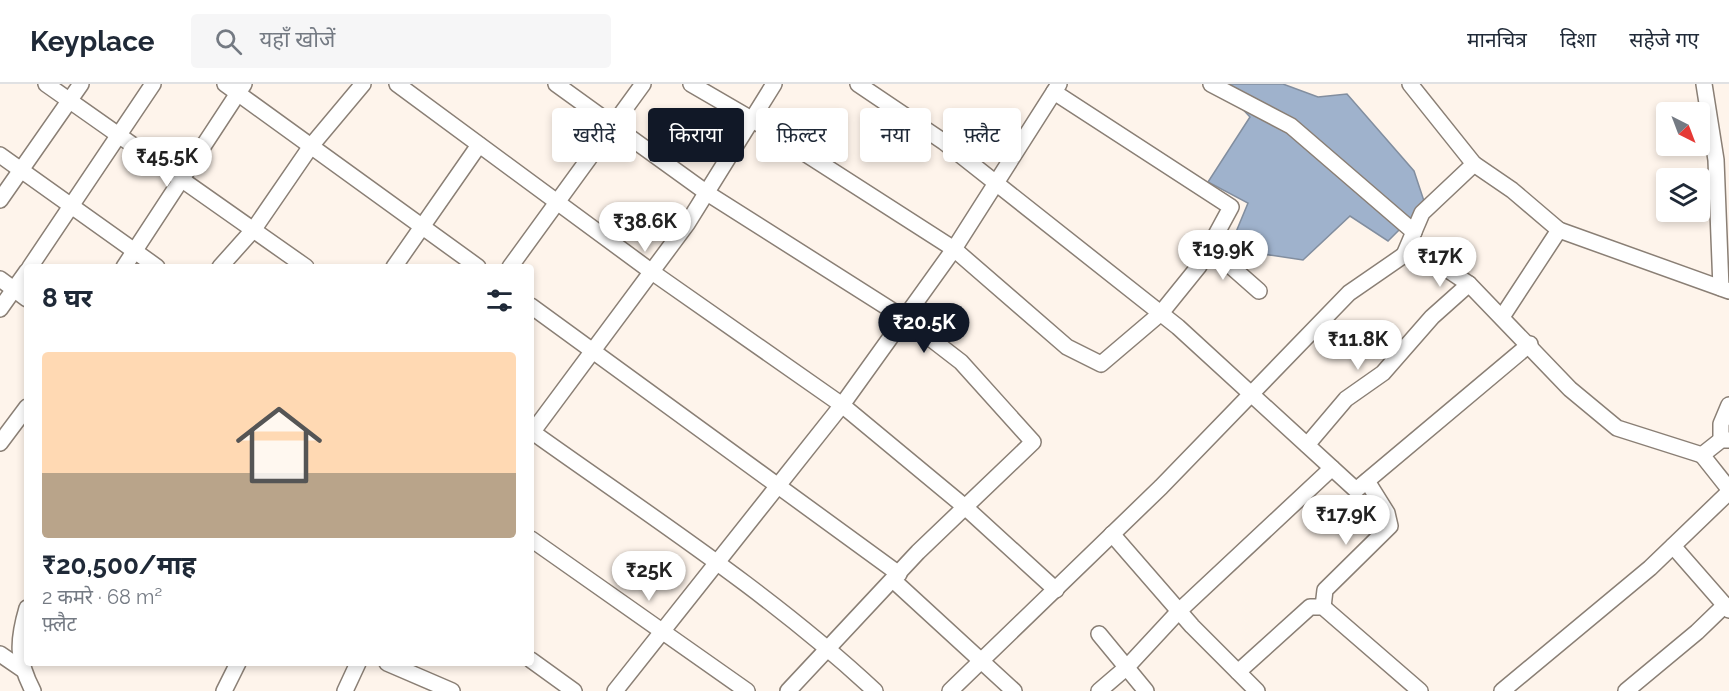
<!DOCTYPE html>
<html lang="hi">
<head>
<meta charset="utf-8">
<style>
	:root { --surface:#fff; --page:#f6f6f7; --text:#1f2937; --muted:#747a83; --line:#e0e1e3; --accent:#111827 }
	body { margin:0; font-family:Raleway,"Noto Sans Devanagari",sans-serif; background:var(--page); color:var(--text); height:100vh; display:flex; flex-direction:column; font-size:22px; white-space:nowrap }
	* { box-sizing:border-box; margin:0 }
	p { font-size:20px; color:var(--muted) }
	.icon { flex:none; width:33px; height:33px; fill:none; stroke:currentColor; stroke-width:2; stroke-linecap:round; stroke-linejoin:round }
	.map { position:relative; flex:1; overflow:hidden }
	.side { position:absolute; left:24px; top:180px; width:510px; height:402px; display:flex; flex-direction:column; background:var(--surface); border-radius:6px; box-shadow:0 3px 9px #0003 }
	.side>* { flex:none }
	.hud { position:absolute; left:552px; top:24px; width:570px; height:54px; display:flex; gap:12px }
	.needle { width:39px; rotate:138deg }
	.tools { position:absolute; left:1656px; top:18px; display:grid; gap:12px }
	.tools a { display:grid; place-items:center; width:54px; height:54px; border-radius:6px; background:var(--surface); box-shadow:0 3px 9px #0003; font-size:30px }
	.price { position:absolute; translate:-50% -51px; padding:0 14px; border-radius:21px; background:#fff; color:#222; font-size:20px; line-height:39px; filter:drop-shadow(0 2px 3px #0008) }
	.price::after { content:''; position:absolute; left:50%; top:36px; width:18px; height:14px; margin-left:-9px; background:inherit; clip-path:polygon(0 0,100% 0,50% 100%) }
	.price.selected { background:var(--accent); color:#fff }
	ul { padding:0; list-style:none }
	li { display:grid; align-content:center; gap:12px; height:318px; padding:0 18px }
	li span { display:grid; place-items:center; height:186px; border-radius:6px; color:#555 }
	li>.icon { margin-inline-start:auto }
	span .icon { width:108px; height:108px; fill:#fffc; stroke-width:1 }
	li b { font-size:26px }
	h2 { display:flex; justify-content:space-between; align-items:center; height:72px; padding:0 18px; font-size:26px }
	.pill { padding:0 21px; border-radius:6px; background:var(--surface); box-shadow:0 3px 9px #0003; font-size:21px; line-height:54px }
	.pill.selected { background:var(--accent); color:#fff }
	header { display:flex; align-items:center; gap:36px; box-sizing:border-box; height:84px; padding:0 30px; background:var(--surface); border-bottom:2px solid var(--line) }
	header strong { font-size:28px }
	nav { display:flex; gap:33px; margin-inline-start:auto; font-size:21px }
	.search { width:420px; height:54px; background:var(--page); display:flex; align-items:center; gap:15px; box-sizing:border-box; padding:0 21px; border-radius:6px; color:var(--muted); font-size:22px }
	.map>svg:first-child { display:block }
	.water { fill:#9fb2cc; stroke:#828e9f; stroke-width:1.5 }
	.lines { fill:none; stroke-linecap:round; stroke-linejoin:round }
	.minor-casing { stroke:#8a7f75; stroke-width:18 }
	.minor { stroke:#fff; stroke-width:15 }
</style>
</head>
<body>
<header>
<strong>Keyplace</strong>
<div class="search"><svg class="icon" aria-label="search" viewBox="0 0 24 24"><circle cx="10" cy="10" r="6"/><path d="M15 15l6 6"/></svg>यहाँ खोजें</div>
<nav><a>मानचित्र</a><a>दिशा</a><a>सहेजे गए</a></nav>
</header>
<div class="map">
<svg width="1729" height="607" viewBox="0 0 1729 607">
	<rect width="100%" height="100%" fill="#fef4eb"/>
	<!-- water -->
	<path class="water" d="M1219 0H1283L1318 13 1347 10 1414 87 1425 120 1388 157 1350 132 1303 176 1256 169 1231 160 1248 119 1208 98 1250 33Z"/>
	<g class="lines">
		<defs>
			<g id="minor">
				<path d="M46 0 306 183"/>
				<path d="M225 0 478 183"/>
				<path d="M397 0 652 188 842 321 965 423 1056 506"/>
				<path d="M556 0 707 109 904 234 961 278 1033 358 918 468 788 607"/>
				<path d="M691 0 753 36 954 165 1067 263 1101 280 1161 229 1199 182 1231 123 1054 8"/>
				<path d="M858 0 944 58 1178 243 1356 406 1530 260"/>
				<path d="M1211 0 1291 42 1414 148"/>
				<path d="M1410 0 1474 80 1512 106 1559 146"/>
				<path d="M1704 0 1716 76 1721 204"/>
				<path d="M0 71 157 183"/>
				<path d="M0 116 81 0"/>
				<path d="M1209 163 1259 207"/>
				<path d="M1404 171 1422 129 1474 80"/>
				<path d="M30 183 153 0"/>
				<path d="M124 183 244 0"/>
				<path d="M220 183 254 145 311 62 363 0"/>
				<path d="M394 183 479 61"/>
				<path d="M510 183 643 0"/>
				<path d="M0 195 27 215"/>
				<path d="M531 222 899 490"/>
				<path d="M0 225 27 187"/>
				<path d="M1502 233 1559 146 1729 207"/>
				<path d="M531 347C647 430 770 509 875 607"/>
				<path d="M531 350 687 140 774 0"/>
				<path d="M1721 356V340L1729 321"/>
				<path d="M0 359 27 323"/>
				<path d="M1307 361 1346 315 1383 289 1432 233 1469 200"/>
				<path d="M1702 371 1729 405"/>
				<path d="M1112 450 1192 542 1257 607"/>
				<path d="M531 455 747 607"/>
				<path d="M1673 462 1729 526"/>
				<path d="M893 496 1014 607"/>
				<path d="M1323 523 1325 506 1390 442 1387 429 1367 397"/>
				<path d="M27 524C17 558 17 576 33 607"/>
				<path d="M1099 550 1146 607"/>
				<path d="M0 570 22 585"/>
				<path d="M531 576 574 607"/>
				<path d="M387 579 452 607"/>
				<path d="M1238 588 1310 523H1323L1420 607"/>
				<path d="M224 607 238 579"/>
				<path d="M345 607 358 579"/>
				<path d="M615 607 842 321 954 165 1059 0"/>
				<path d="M950 607 1161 403 1349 209 1404 171 1436 178 1469 200 1570 305 1617 344 1702 371 1721 356H1729"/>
				<path d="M1099 607 1127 583 1179 527 1332 384"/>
				<path d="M1502 607 1650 484 1729 408"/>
				<path d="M1626 607 1697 548 1725 521"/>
			</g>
		</defs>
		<!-- minor casing -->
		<use href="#minor" class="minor-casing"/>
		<!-- minor -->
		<use href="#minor" class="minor"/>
	</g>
</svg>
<div class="tools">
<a><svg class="needle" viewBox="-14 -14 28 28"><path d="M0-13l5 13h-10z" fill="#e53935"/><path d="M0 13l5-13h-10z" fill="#747a83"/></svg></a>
<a><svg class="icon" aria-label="layers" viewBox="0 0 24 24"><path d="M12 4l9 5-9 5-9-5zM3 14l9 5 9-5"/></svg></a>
</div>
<b class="price" style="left:167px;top:104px">₹45.5K</b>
<b class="price" style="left:645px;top:169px">₹38.6K</b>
<b class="price" style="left:1223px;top:197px">₹19.9K</b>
<b class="price" style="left:1440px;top:204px">₹17K</b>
<b class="price selected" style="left:924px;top:270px">₹20.5K</b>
<b class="price" style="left:1358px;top:287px">₹11.8K</b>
<b class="price" style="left:1346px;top:462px">₹17.9K</b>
<b class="price" style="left:649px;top:518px">₹25K</b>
<div class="hud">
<a class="pill">खरीदें</a>
<a class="pill selected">किराया</a>
<a class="pill">फ़िल्टर</a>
<a class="pill">नया</a>
<a class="pill">फ़्लैट</a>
</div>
<section class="side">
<h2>8 घर<svg class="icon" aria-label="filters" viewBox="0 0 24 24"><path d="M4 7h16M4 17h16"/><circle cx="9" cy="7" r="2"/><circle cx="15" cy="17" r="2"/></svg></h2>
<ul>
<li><span style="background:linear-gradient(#ffd9b3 65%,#b9a48a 0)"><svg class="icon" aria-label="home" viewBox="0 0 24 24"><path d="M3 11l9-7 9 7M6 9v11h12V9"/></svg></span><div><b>₹20,500/माह</b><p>2 कमरे · 68 m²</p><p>फ़्लैट</p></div></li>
</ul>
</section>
</div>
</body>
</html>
